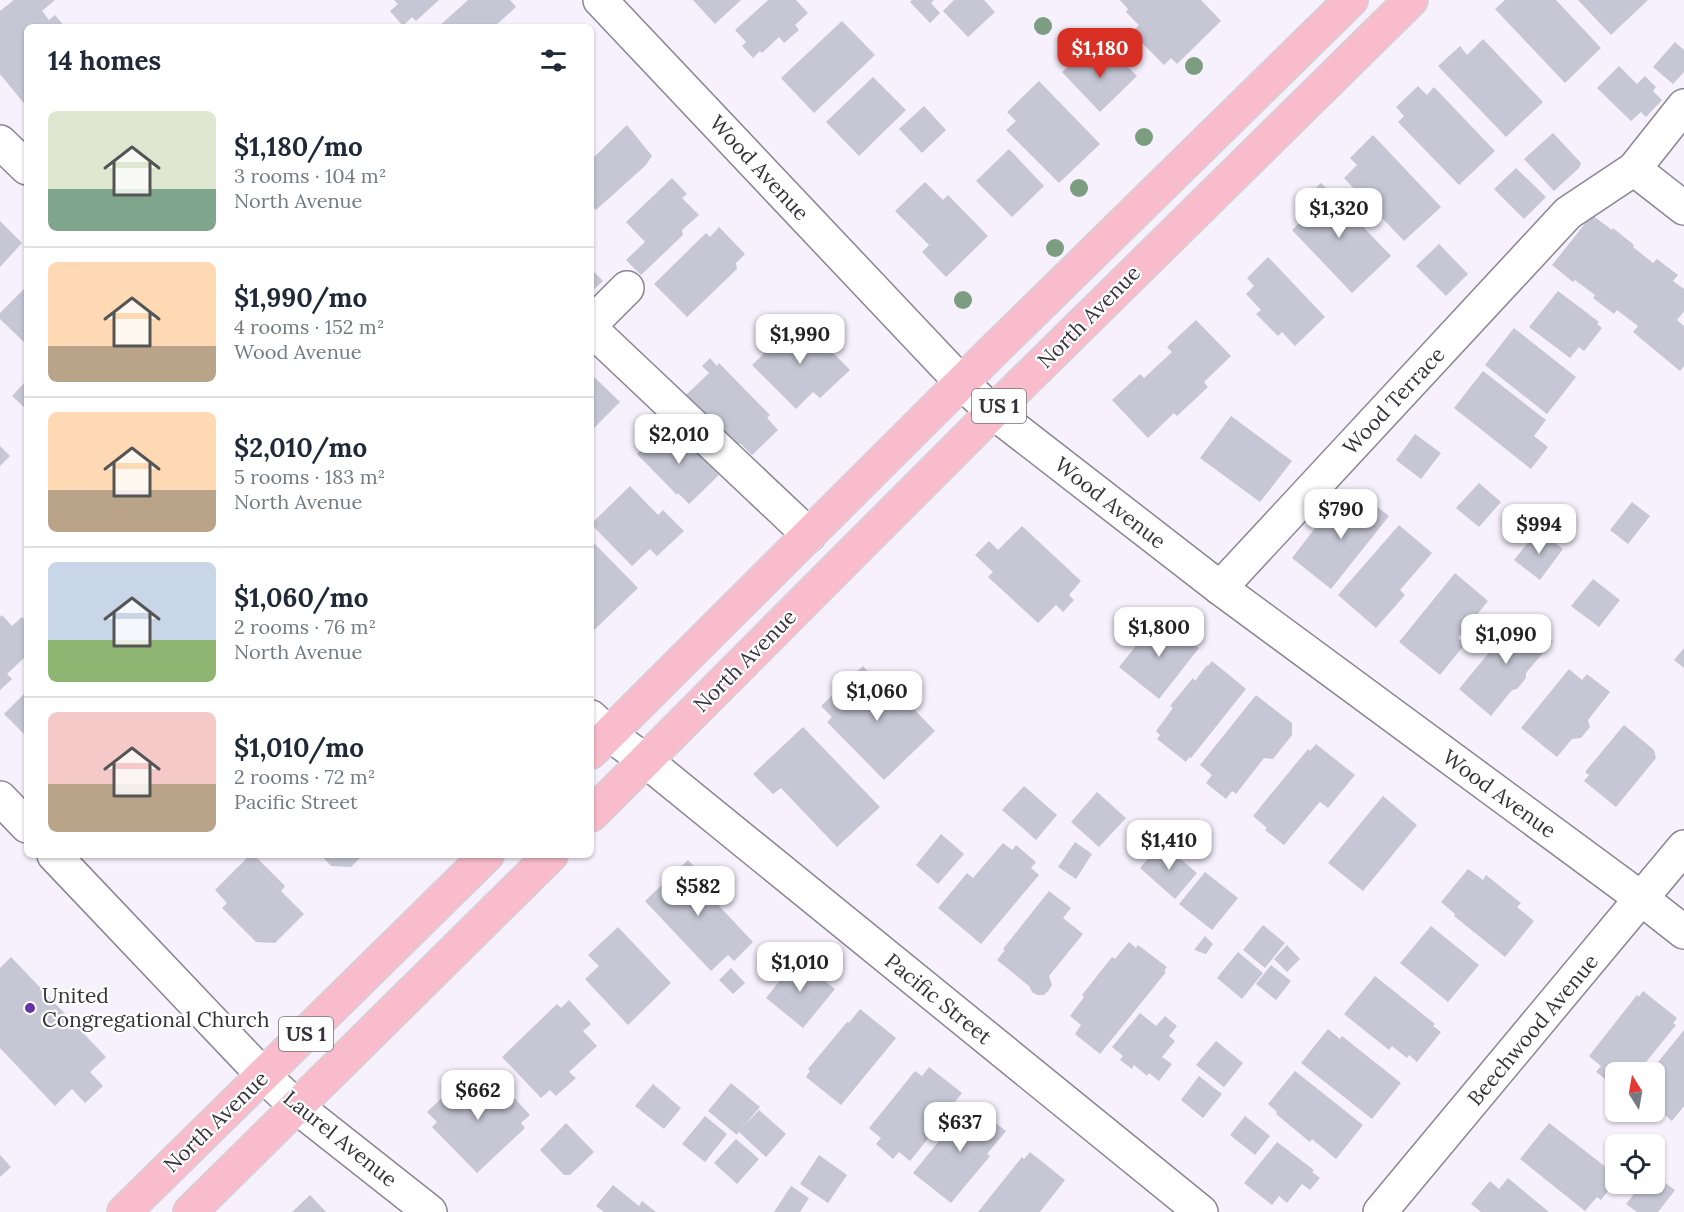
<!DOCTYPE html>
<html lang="en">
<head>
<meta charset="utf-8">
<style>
	:root { --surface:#fff; --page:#f2f2f3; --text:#1f2937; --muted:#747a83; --line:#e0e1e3; --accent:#d93025 }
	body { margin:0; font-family:Lora,serif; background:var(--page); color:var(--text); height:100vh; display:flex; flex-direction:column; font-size:22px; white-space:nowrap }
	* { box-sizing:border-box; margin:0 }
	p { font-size:20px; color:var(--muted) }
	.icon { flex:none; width:33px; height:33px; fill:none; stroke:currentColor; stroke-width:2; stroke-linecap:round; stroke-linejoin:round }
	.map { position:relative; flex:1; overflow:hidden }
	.details { position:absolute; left:24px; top:24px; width:570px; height:834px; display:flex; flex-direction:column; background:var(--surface); border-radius:9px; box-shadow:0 2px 4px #0004 }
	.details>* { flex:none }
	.needle { width:39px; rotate:349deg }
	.buttons { position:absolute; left:1605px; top:1062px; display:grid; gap:12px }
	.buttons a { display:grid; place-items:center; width:60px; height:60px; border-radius:9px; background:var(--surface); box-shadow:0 2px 4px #0004; font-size:30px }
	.price { position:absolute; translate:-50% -51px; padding:0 14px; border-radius:12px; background:#fff; color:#222; font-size:20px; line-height:39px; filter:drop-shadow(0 2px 3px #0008) }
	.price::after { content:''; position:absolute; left:50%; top:36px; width:18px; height:14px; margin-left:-9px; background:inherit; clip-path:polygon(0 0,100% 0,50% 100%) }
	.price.selected { background:var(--accent); color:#fff }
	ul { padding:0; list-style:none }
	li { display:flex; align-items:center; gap:18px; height:150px; padding:0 24px }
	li+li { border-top:2px solid var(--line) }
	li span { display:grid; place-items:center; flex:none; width:168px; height:120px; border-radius:9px; color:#555 }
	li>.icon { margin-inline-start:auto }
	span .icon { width:72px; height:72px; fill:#fffc; stroke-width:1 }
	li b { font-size:26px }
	h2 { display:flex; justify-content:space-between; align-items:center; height:72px; padding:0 24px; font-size:26px }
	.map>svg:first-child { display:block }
	.building { fill:#c7c6d5 }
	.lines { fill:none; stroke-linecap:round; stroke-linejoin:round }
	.minor-casing { stroke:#8a8592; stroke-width:36 }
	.major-casing { stroke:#d3d2d3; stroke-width:36 }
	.minor { stroke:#fff; stroke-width:33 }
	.major { stroke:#f9bccd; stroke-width:33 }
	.tree { fill:#7c9d80 }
	.poi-dot { fill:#6533aa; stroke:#fff; stroke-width:2 }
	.labels { text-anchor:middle; stroke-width:4.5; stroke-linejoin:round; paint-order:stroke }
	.shield { fill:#fff; stroke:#727074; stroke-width:1.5 }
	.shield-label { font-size:20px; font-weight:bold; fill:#353339 }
	.street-label { font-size:21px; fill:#353339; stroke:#fff }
	.poi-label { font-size:21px; fill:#353339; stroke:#fff; text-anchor:start }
</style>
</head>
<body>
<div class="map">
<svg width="1684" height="1212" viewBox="0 0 1684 1212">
	<rect width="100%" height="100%" fill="#f6f1fd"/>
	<!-- building -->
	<g class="building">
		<path d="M14 0H55L42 11 49 20 55 15 65 27H27V107L0 74V11Z"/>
		<path d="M394 0H439L416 21 412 17 403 26 390 11 398 4Z"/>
		<path d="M468 0H510L516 7 496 25 498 27H438Z"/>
		<path d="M693 0H741L715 24Z"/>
		<path d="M768 0H796L808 13 795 25 799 30 784 43 779 37 762 53 760 51 753 58 742 46 746 42 735 30Z"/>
		<path d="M912 0H934L931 3 940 13 930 23 910 2Z"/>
		<path d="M954 0H984L995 12 968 37 943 11Z"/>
		<path d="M1120 0H1201L1221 21 1177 64 1171 58 1164 65 1132 33 1139 25 1126 12 1128 9Z"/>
		<path d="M1505 0H1556L1601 48 1565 83 1495 9Z"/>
		<path d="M1578 0H1648L1611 35Z"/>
		<path d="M842 21 875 55 814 113 781 78Z"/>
		<path d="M1483 39 1543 102 1506 137 1438 66 1460 46 1467 55Z"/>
		<path d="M1675 42 1684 50V72L1673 84 1653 67Z"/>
		<path d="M1103 51 1115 64 1120 59 1137 76 1100 112 1062 72 1079 57 1088 66Z"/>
		<path d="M1619 66 1637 84 1645 76 1656 87 1653 91 1662 100 1646 117 1641 112 1631 121 1597 88Z"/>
		<path d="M873 77 906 110 859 156 826 122Z"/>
		<path d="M1039 81 1100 144 1059 183 1006 130 1016 121 1007 112Z"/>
		<path d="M1418 86 1427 95 1434 87 1495 151 1459 185 1398 122 1404 116 1396 107Z"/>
		<path d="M924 106 946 130 922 153 899 129Z"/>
		<path d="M627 125 652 156 645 166 596 210 591 204V160Z"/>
		<path d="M1553 133 1581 163 1579 168 1554 191 1524 159Z"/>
		<path d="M1373 135 1441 207 1404 241 1344 178 1357 165 1350 158Z"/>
		<path d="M1009 149 1044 186 1012 217 976 181Z"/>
		<path d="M1516 168 1546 197 1524 219 1494 189Z"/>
		<path d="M672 178 687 194 682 198 699 215 682 230 683 235 641 275 626 260 645 242 626 222Z"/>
		<path d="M925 182 943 200 948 195 988 236 946 277 922 252 929 245 895 211Z"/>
		<path d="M1321 183 1391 256 1352 293 1292 230 1308 215 1298 205Z"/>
		<path d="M1592 215 1612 230 1613 228 1634 245 1633 247 1653 263 1657 259 1678 275 1673 281 1684 289V311L1677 320 1684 326V366L1680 371 1633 332 1638 326 1617 310 1614 314 1593 298 1595 295 1575 280 1573 282 1552 265Z"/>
		<path d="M0 221 22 243 0 267Z"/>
		<path d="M719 227 745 254 736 263 737 269 687 317 654 284 706 233 710 237Z"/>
		<path d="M1439 244 1468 274 1446 296 1416 266Z"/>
		<path d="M1268 257 1325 317 1295 346 1282 332 1278 336 1256 314 1261 310 1246 294 1254 286 1247 278Z"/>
		<path d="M591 269 603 281 591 292Z"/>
		<path d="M27 286V345L0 319V313Z"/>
		<path d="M1558 291 1599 322 1597 324 1602 328 1584 351 1579 347 1570 358 1529 327Z"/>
		<path d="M798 317 850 370 820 398 813 392 796 409 752 365 779 339 777 336Z"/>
		<path d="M1196 320 1231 356 1204 382 1208 387 1177 416 1174 413 1148 438 1112 400 1140 374 1144 378 1172 352 1167 347Z"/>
		<path d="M1514 328 1576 377 1547 414 1485 365Z"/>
		<path d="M710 358 717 366 719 363 770 415 767 418 778 430 752 455 740 443 737 447 686 395 709 373 702 366Z"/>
		<path d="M1483 371 1546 420 1534 436 1548 447 1531 469 1454 408Z"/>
		<path d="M591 374 620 402 594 428 591 425Z"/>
		<path d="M27 380V410L12 396Z"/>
		<path d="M1231 416 1292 461 1260 502 1200 458Z"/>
		<path d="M671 427 712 460 708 464 719 475 689 504 678 493 677 495 637 454 646 444 649 448Z"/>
		<path d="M1415 434 1441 453 1421 479 1396 460Z"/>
		<path d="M0 446 10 456 0 466Z"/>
		<path d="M1479 483 1501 502 1479 527 1456 508Z"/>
		<path d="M630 486 658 515 663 510 684 531 657 556 650 549 632 566 591 524Z"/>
		<path d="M1355 490 1389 516 1331 589 1292 558 1319 523 1325 528Z"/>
		<path d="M1632 502 1650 516 1628 544 1610 530Z"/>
		<path d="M1399 525 1432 553 1400 590 1405 595 1376 628 1338 595Z"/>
		<path d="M1022 526 1081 581 1069 595 1074 600 1063 612 1056 605 1038 623 988 577 993 572 975 555 989 541 998 550Z"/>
		<path d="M1538 530 1563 549 1540 580 1514 560Z"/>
		<path d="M591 540 638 588 591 633Z"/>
		<path d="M1455 573 1488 601 1458 638 1465 644 1440 675 1399 642Z"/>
		<path d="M1593 579 1620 600 1599 627 1571 606Z"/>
		<path d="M2 615 12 626 22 617 27 623V655L7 674 12 679 0 690V617Z"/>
		<path d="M1520 615 1553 641 1526 673V678L1517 689 1512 690 1491 716 1459 689Z"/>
		<path d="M1159 617 1199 648 1159 699 1119 667Z"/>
		<path d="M1684 648V668L1674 660Z"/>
		<path d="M1212 661 1246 689 1191 758 1189 757 1186 762 1157 739 1160 735 1156 731 1173 708 1170 706 1193 678 1195 681 1207 665 1208 666Z"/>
		<path d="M863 666 873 677 878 672 935 731 884 780 827 722 832 717 821 706Z"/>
		<path d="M1569 669 1582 680 1587 674 1610 692 1588 720 1590 727 1581 738 1572 739 1557 757 1521 728Z"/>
		<path d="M27 691V737L4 714Z"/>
		<path d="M1256 695 1292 723V735L1273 759 1264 758 1236 794 1232 791 1226 799 1206 783 1212 775 1200 765Z"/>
		<path d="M1624 725 1654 750 1656 758 1616 807 1584 781 1589 775 1585 772Z"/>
		<path d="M803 727 880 807 837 847 781 788 773 794 753 774Z"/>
		<path d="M1316 744 1355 775 1328 808 1320 802 1318 804 1284 845 1265 830 1267 828 1253 816 1308 749 1310 751Z"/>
		<path d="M1024 786 1057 815 1036 840 1002 810Z"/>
		<path d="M1097 792 1126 818 1099 847 1071 822Z"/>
		<path d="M1383 796 1417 825 1363 891 1328 863Z"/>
		<path d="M941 834 964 854 938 884 916 865Z"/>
		<path d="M1075 842 1092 854 1076 879 1058 867Z"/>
		<path d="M1003 843 1012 850 1016 845 1036 862 1031 868 1039 875 981 944 938 908 967 873 973 878Z"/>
		<path d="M1162 843 1197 873 1175 899 1140 868Z"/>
		<path d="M250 855H254L285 886 281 891 304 914 275 943 256 942 222 908 227 903 215 890Z"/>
		<path d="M321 855H363L351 867 331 866Z"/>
		<path d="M688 860 711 884 704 890 753 942 734 961 728 955 711 971 645 901Z"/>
		<path d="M1468 869 1483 880 1486 875 1521 903 1517 907 1534 921 1505 957 1454 916 1455 914 1441 902Z"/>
		<path d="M1205 872 1238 898 1212 930 1179 904Z"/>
		<path d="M1049 891 1071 908 1063 918 1083 934 1049 976 1052 985 1049 990 1044 995H1037L1032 992 1029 986 997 960 1005 950 1003 949Z"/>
		<path d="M1263 925 1285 943 1265 968 1243 950Z"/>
		<path d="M1431 926 1479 965 1448 1002 1400 963Z"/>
		<path d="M618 927 671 983 628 1025 585 979 599 966 588 955Z"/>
		<path d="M1205 936 1213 944 1206 954 1194 950Z"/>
		<path d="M1129 942 1136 948 1138 945 1167 967 1164 971 1166 972 1100 1054 1075 1034 1081 1025 1070 1016 1084 997 1082 995 1112 957 1115 959Z"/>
		<path d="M1287 945 1300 959 1287 972 1274 959Z"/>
		<path d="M1238 952 1263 973 1242 999 1217 978Z"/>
		<path d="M11 957 106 1057 90 1072 103 1086 85 1103 72 1089 55 1106 0 1048V968Z"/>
		<path d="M797 959 835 989 803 1028 766 998Z"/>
		<path d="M1271 965 1291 981 1276 1000 1256 984Z"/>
		<path d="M731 968 745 983 733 994 719 980Z"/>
		<path d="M1375 976 1435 1024 1433 1026 1441 1032 1417 1062 1409 1055 1407 1058 1392 1046 1389 1050 1344 1014Z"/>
		<path d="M1643 991 1677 1018 1673 1023 1676 1025 1638 1072H1616V1087L1596 1072 1601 1066 1589 1056 1637 995 1639 997Z"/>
		<path d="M569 1000 591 1024 583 1031 597 1046 569 1072 576 1078 556 1096 550 1090 541 1098 502 1057 557 1004 561 1008Z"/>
		<path d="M860 1009 896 1038 841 1105 806 1077 810 1071 808 1069 847 1022 849 1023Z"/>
		<path d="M1140 1013 1156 1026 1165 1016 1177 1026 1169 1036 1175 1041 1162 1057 1172 1064 1159 1081 1149 1073 1147 1076 1134 1065 1132 1069 1120 1060 1123 1056 1112 1047Z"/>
		<path d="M1328 1029 1340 1039 1342 1036 1401 1083 1372 1119 1301 1063Z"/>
		<path d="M1684 1030V1106L1672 1121 1661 1112 1656 1118 1648 1112H1654V1072H1650Z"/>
		<path d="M1216 1041 1243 1063 1224 1087 1196 1065Z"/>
		<path d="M929 1067 962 1093 954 1103 956 1104 910 1161 899 1152 893 1159 876 1144 881 1138 869 1128 915 1071 922 1076Z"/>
		<path d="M1295 1071 1363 1125 1336 1159 1312 1139 1310 1142 1276 1114 1277 1112 1268 1104Z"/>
		<path d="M466 1075 476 1086 481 1081 497 1098 506 1089 530 1115 521 1123 525 1128 477 1173 432 1127 437 1122 427 1112Z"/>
		<path d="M1199 1076 1222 1094 1203 1118 1181 1100Z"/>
		<path d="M731 1083 760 1107 742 1128 759 1110 786 1134 766 1157 739 1132 737 1135 708 1111Z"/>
		<path d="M653 1084 681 1108 664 1129 635 1106Z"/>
		<path d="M970 1103 1006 1131 987 1154 990 1156 951 1203 913 1173Z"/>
		<path d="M705 1116 727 1134 705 1162 682 1144Z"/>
		<path d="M1245 1116 1270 1136 1255 1155 1230 1135Z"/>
		<path d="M566 1123 594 1152 570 1175H564L540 1150Z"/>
		<path d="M1549 1123 1615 1174 1608 1182 1612 1186 1601 1200 1597 1197 1585 1211 1520 1159Z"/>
		<path d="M736 1139 759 1159 737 1184 714 1163Z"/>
		<path d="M1277 1142 1314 1170 1312 1172 1320 1178 1310 1190 1302 1184 1287 1203 1279 1196 1272 1205 1244 1183Z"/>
		<path d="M1030 1152 1065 1180 1040 1212H978L1022 1157 1024 1159Z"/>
		<path d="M0 1155 11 1167 0 1177Z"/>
		<path d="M819 1155 847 1175 828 1203 800 1184Z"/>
		<path d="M1654 1175 1675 1190 1658 1212H1637L1626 1204 1642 1184H1654Z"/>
		<path d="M1508 1178 1549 1212H1481L1471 1204 1490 1181 1499 1189Z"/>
		<path d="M613 1185 639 1206 642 1201 656 1212H604L596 1206Z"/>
		<path d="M791 1186 809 1198 800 1212H774Z"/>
		<path d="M310 1195 326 1212H292Z"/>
	</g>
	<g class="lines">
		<defs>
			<g id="minor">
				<path d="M600 0 961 382 993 412 1220 588 1642 899 1684 932"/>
				<path d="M0 142 27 168"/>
				<path d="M1634 169 1684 208"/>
				<path d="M591 324 627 288"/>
				<path d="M591 329 809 535"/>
				<path d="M1220 588 1568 213 1634 169 1684 106"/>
				<path d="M591 717 609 734 646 761 1201 1212"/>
				<path d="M0 798 27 826"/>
				<path d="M54 855 263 1075 297 1107 430 1212"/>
				<path d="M1380 1212 1684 847"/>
			</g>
			<g id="major">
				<path d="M591 752 991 353 1351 0"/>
				<path d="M591 815 993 412 1411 0"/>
				<path d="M124 1212 487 855"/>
				<path d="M190 1212 551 855"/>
			</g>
		</defs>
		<!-- minor casing -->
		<use href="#minor" class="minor-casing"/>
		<!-- major casing -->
		<use href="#major" class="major-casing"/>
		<!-- minor -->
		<use href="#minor" class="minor"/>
		<!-- major -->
		<use href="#major" class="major"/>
	</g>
	<!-- trees -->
	<g class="tree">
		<circle cx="1043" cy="26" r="9"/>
		<circle cx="1194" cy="66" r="9"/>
		<circle cx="1144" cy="137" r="9"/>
		<circle cx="1079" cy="188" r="9"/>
		<circle cx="1055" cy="248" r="9"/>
		<circle cx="963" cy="300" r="9"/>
	</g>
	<!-- markers -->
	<circle class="poi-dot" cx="30" cy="1008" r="6"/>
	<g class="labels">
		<!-- shield labels -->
		<g class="shield">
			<rect x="972" y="389" width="54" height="34" rx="4.5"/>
			<rect x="279" y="1017" width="54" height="34" rx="4.5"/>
		</g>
		<g class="shield-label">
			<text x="999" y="413">US 1</text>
			<text x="306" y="1041">US 1</text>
		</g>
		<!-- street labels -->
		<g class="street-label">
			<text transform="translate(759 168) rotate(47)" y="7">Wood Avenue</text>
			<text transform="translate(1089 317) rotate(-45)" y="7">North Avenue</text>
			<text transform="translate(1394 401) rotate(-47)" y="7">Wood Terrace</text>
			<text transform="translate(1110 503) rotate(38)" y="7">Wood Avenue</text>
			<text transform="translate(745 661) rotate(-45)" y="7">North Avenue</text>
			<text transform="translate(1499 794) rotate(36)" y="7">Wood Avenue</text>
			<text transform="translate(938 999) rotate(39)" y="7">Pacific Street</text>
			<text transform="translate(1533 1030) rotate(-50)" y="7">Beechwood Avenue</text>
			<text transform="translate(216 1122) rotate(-44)" y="7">North Avenue</text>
			<text transform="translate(340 1139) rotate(39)" y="7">Laurel Avenue</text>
		</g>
		<!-- poi labels -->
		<g class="poi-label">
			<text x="42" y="1003">United<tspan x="42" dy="24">Congregational Church</tspan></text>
		</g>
	</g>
</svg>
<div class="buttons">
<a><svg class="needle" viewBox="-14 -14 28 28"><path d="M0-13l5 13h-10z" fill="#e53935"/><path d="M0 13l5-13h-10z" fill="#747a83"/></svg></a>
<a><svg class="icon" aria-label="locate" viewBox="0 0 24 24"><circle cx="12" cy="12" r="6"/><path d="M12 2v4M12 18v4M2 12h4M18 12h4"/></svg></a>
</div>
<b class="price selected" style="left:1100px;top:79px">$1,180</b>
<b class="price" style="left:1339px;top:239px">$1,320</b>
<b class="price" style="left:800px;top:365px">$1,990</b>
<b class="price" style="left:679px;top:465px">$2,010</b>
<b class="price" style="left:1341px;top:540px">$790</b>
<b class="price" style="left:1539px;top:555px">$994</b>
<b class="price" style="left:1159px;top:658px">$1,800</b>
<b class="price" style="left:1506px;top:665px">$1,090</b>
<b class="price" style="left:877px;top:722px">$1,060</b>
<b class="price" style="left:1169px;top:871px">$1,410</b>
<b class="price" style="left:698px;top:917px">$582</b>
<b class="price" style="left:800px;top:993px">$1,010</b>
<b class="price" style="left:478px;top:1121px">$662</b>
<b class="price" style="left:960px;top:1153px">$637</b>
<section class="details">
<h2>14 homes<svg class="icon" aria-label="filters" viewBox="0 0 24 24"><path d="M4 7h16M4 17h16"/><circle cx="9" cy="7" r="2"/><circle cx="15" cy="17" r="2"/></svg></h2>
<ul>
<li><span style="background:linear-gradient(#dfe7d0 65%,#7fa58c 0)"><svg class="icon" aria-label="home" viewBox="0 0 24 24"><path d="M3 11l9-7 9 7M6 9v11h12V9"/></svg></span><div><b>$1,180/mo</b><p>3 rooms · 104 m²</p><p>North Avenue</p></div></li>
<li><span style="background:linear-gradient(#ffd9b3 70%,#b9a48a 0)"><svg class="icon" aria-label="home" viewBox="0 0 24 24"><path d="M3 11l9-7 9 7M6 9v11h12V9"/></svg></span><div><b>$1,990/mo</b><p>4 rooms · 152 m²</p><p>Wood Avenue</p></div></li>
<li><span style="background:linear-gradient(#ffd9b3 65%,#b9a48a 0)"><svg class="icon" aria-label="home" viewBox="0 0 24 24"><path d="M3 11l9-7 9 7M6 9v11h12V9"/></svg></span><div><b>$2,010/mo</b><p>5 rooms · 183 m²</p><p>North Avenue</p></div></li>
<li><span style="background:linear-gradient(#c9d6e8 65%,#8fb573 0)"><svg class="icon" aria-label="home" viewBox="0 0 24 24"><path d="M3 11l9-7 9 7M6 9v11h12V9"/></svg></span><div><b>$1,060/mo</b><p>2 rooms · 76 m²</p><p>North Avenue</p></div></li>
<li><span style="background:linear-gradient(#f6c9c9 60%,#b9a48a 0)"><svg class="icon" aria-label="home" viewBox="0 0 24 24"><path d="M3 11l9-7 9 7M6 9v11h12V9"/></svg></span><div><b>$1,010/mo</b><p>2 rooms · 72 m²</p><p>Pacific Street</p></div></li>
</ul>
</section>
</div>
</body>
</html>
